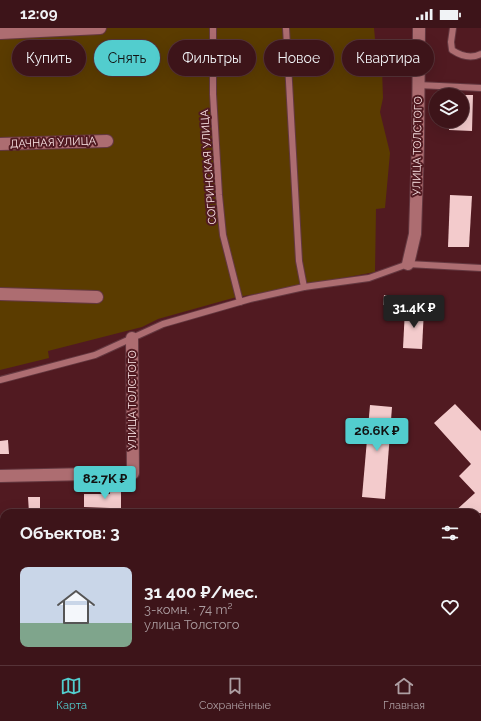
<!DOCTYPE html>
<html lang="ru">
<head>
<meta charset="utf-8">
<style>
	:root { --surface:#3d1419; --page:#482126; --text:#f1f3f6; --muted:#ad9ea2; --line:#563338; --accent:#52cdce }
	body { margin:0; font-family:Raleway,sans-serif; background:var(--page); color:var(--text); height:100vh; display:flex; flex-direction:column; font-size:15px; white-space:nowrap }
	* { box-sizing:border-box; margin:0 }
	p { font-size:13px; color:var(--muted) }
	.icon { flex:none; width:22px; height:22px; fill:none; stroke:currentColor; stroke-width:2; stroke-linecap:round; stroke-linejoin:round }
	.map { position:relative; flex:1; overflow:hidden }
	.side { position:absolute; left:0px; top:481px; width:481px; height:156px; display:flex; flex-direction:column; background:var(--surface); border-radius:12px 12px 0 0; box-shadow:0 4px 16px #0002,0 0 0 1px var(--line) }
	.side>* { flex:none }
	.guide { position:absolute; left:12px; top:12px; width:457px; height:36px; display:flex; gap:8px }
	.fabs { position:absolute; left:429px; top:60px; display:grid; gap:8px }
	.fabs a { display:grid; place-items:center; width:40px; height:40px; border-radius:50%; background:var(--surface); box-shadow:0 4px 16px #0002,0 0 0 1px var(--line); font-size:20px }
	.price { position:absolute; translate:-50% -34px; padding:0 9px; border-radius:4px; background:var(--accent); color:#111; font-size:13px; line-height:26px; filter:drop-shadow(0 1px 2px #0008) }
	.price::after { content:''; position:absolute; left:50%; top:24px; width:12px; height:9px; margin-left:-6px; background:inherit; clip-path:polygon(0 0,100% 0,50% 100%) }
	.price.current { background:#222; color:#fff }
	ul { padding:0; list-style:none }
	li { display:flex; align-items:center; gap:12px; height:100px; padding:0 20px }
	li+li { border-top:1px solid var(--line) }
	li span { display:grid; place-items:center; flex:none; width:112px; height:80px; border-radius:8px; color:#555 }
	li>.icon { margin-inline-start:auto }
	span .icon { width:48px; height:48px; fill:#fffc; stroke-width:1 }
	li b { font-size:17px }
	h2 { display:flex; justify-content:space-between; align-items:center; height:48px; padding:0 20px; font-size:17px }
	.chip { padding:0 14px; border-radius:18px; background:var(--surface); box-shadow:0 4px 16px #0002,0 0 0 1px var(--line); font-size:14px; line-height:36px }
	.chip.current { background:var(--accent); color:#111 }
	.status { display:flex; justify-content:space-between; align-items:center; height:28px; padding:0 20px; background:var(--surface); direction:ltr }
	.status svg { height:11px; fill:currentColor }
	.tab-bar { display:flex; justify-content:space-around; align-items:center; height:56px; border-top:1px solid var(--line); background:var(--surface); font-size:11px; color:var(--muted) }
	.tab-bar a { display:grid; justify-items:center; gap:2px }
	.tab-bar .current { color:var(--accent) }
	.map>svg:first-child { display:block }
	.green { fill:#5b3c00 }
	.building { fill:#f3cbcc }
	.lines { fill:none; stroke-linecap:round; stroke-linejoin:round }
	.lane-casing { stroke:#643840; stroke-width:8 }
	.street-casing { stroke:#643840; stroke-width:14 }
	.lane { stroke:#ad6d71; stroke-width:6 }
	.street { stroke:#ad6d71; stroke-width:12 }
	.rail { stroke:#e3c8ca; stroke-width:3; stroke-dasharray:6 3; stroke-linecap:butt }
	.labels { text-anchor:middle; stroke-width:4; stroke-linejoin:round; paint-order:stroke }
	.street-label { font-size:11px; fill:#fee8e9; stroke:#511a21 }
</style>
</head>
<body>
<div class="status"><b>12:09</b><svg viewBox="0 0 49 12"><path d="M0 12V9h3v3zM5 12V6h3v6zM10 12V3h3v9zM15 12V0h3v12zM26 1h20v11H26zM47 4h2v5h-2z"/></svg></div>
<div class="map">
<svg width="481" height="637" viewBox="0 0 481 637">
	<rect width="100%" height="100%" fill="#511a21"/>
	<!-- green -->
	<path class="green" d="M0 0H374L375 11H381L383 70 380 84 390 125 385 180 376 181 375 244 233 270 158 291 142 299 48 323 49 330 0 342Z"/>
	<!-- building -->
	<g class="building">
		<path d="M462 67H473L472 103 449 102V93H462Z"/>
		<path d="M450 167 472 168 469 219H448Z"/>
		<path d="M384 267 404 268 403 279 383 277Z"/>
		<path d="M405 281H424L422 321 403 320Z"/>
		<path d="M455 376 481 403V485H453L475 465 459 448 471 436 434 395Z"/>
		<path d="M370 377 392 379 385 471 362 469Z"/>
		<path d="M8 412 9 426H0V413Z"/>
		<path d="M110 459H121V485H110V480L84 479V466H110Z"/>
		<path d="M28 469H40V485H29Z"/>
	</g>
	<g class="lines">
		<defs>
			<g id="lane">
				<path d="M213 0V66L219 167 223 207 240 274"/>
				<path d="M286 0 299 233 304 259"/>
				<path d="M453 0 451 14 452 22C461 28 471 31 481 26"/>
				<path d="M418 57 481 60"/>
				<path d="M0 352 95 327 163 296 250 271 304 259 369 250 408 236 481 240"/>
			</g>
			<g id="street">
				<path d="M0 5 100 0"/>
				<path d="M0 116 107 113"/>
				<path d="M408 236 415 206 418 116 419 0"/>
				<path d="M0 266 97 269"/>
				<path d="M0 448 133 445 132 310"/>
			</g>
		</defs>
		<!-- lane casing -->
		<use href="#lane" class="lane-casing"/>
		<!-- street casing -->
		<use href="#street" class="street-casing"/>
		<!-- lane -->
		<use href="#lane" class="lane"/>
		<!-- street -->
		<use href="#street" class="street"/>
		<!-- rail -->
		<g class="rail">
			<path d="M477 511 481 507"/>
			<path d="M477 524 481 521"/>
			<path d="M477 587 481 584"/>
			<path d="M477 599 481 595"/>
			<path d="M477 610 481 606"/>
			<path d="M477 628 481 623"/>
			<path d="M293 637 304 633"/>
			<path d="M342 637 347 633"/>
			<path d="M422 637 426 633"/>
			<path d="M435 637 439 633"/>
			<path d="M448 637 452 633"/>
			<path d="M469 637 472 633"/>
		</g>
	</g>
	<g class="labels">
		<!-- street labels -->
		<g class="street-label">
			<text transform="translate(53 114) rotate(-2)" y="4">ДАЧНАЯ УЛИЦА</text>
			<text transform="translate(417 118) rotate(-89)" y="4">УЛИЦА ТОЛСТОГО</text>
			<text transform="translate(208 139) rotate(-94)" y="4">СОГРИНСКАЯ УЛИЦА</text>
			<text transform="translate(132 372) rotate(-90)" y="4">УЛИЦА ТОЛСТОГО</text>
		</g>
	</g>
</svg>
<div class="fabs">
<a><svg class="icon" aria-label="layers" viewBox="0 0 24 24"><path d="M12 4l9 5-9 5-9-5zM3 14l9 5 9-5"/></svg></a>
</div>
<b class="price current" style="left:414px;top:301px">31.4K ₽</b>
<b class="price" style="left:377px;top:424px">26.6K ₽</b>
<b class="price" style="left:105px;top:472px">82.7K ₽</b>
<div class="guide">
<a class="chip">Купить</a>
<a class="chip current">Снять</a>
<a class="chip">Фильтры</a>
<a class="chip">Новое</a>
<a class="chip">Квартира</a>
</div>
<section class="side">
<h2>Объектов: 3<svg class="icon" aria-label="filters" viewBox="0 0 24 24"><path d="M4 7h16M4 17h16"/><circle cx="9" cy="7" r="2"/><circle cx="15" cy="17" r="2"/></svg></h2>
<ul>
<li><span style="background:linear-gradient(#c9d6e8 70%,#7fa58c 0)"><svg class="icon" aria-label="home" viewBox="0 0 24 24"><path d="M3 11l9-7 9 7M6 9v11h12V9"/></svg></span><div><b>31 400 ₽/мес.</b><p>3-комн. · 74 m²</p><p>улица Толстого</p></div><svg class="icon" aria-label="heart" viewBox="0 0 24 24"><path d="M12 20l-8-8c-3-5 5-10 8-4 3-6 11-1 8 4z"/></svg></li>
</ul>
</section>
</div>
<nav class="tab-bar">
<a class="current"><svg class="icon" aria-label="map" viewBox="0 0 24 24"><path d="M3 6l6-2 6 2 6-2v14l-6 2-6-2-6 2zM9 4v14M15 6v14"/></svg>Карта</a>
<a><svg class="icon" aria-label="saved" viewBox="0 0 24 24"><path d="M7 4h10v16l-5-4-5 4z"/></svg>Сохранённые</a>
<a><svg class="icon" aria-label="home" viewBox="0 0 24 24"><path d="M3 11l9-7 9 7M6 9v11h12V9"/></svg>Главная</a>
</nav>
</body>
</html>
